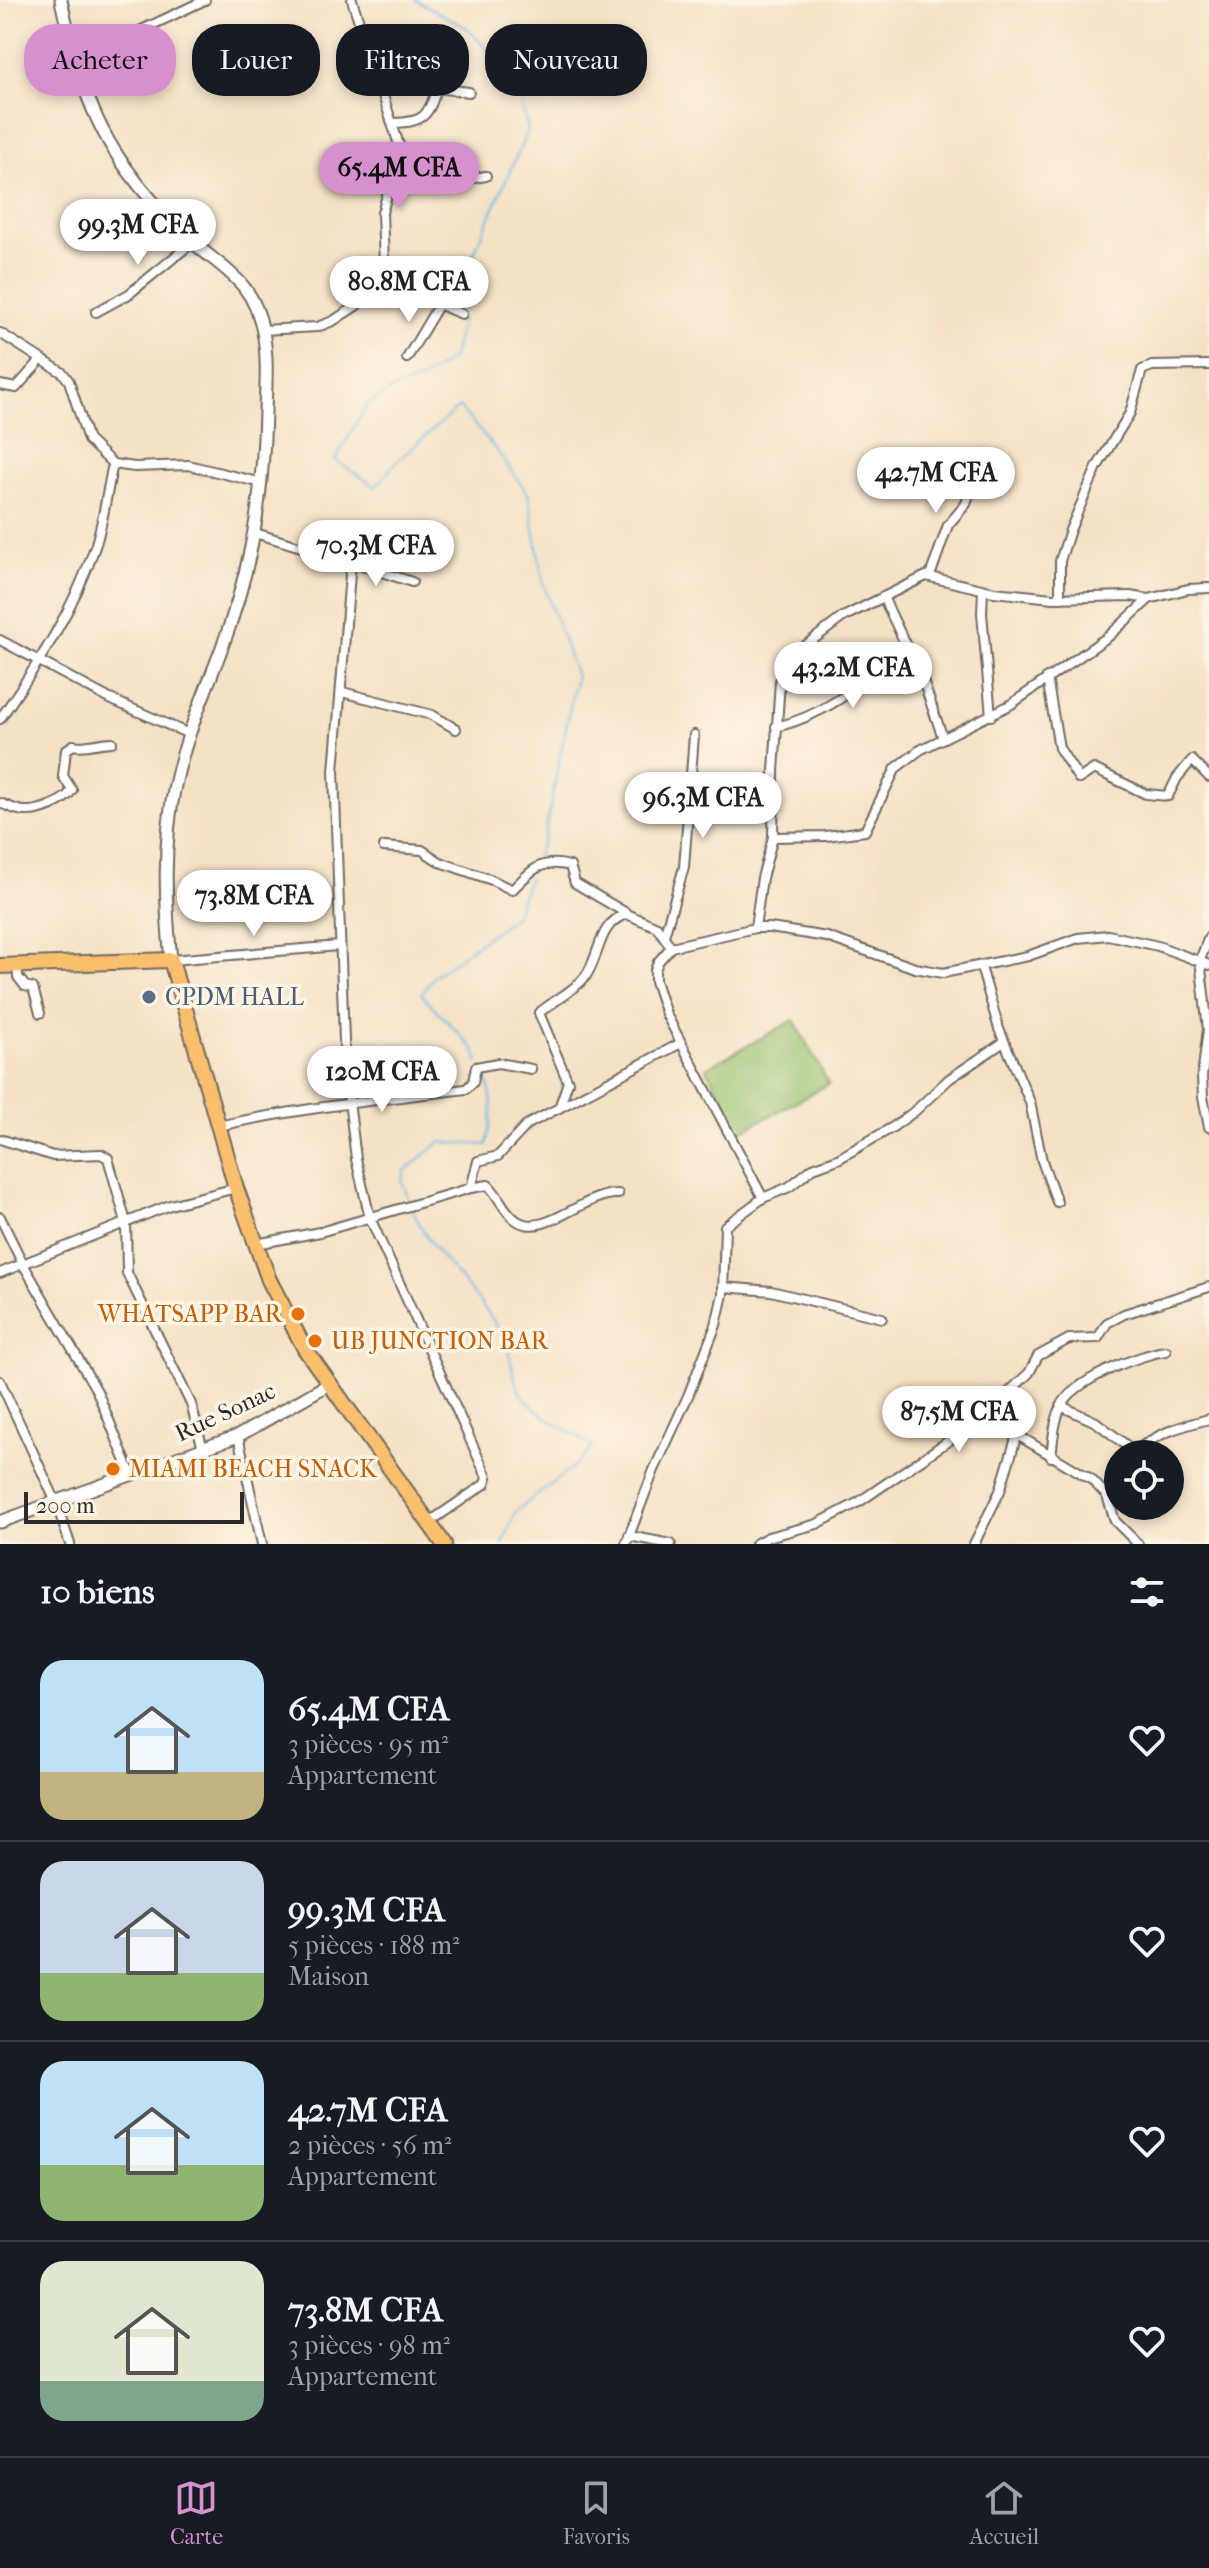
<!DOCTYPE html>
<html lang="fr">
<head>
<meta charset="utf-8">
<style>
	:root { --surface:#171b24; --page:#242831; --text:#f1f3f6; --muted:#9ea1a6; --line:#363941; --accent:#d690ce }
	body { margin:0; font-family:"IM FELL French Canon",serif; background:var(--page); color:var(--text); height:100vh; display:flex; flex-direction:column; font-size:30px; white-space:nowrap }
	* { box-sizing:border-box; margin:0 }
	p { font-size:26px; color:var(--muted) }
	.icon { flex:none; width:44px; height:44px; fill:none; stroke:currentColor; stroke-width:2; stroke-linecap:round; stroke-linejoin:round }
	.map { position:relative; height:1544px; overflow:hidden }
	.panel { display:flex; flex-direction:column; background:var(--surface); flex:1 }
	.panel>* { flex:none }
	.hud { position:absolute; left:24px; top:24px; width:800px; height:72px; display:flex; gap:16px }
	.fabs { position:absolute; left:1104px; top:1440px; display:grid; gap:16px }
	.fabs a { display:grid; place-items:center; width:80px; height:80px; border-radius:50%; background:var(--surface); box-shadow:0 4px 12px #0003; font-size:40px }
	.scale { position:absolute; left:24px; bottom:20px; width:220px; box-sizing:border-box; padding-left:8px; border:4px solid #2b2b2b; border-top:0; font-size:22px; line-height:28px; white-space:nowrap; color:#2b2b2b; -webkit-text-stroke:6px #fcf5e5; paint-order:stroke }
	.price { position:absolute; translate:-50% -68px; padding:0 18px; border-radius:28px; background:#fff; color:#222; font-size:26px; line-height:52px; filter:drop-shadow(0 2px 4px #0008) }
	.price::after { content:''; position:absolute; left:50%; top:48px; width:24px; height:18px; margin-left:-12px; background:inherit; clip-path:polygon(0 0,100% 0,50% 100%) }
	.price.selected { background:var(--accent); color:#111 }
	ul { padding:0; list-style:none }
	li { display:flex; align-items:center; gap:24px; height:200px; padding:0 40px }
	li+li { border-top:2px solid var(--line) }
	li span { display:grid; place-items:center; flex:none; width:224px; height:160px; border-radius:24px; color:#555 }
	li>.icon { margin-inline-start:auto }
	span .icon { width:96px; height:96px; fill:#fffc; stroke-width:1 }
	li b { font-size:34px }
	h2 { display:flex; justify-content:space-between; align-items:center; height:96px; padding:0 40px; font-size:34px }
	.tag { padding:0 28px; border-radius:32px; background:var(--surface); box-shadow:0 4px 12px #0003; font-size:28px; line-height:72px }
	.tag.selected { background:var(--accent); color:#111 }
	.menu { display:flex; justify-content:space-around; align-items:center; height:112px; border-top:2px solid var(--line); background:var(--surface); font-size:22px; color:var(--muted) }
	.menu a { display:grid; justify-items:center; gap:4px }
	.menu .selected { color:var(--accent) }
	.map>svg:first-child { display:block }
	.green { fill:#98c16e; stroke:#62764c; stroke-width:2 }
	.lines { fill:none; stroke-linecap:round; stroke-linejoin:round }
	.stream { stroke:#6bbae6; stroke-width:2 }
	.minor-casing { stroke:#726b61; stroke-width:12 }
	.tertiary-casing { stroke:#726b61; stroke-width:15 }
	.primary-casing { stroke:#726b61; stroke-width:18 }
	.minor { stroke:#fff; stroke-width:8 }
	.tertiary { stroke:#fff; stroke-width:11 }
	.primary { stroke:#f9bf6d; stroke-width:14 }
	.service-dot { fill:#5c6f8a; stroke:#fcf5e5; stroke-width:3 }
	.food-dot { fill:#e8710a; stroke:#fcf5e5; stroke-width:3 }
	.labels { text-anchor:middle; stroke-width:7; stroke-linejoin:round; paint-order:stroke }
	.service-label { font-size:24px; fill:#4e5e75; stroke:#fcf5e5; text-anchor:start }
	.food-label { font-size:24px; fill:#c56008; stroke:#fcf5e5; text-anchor:start }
	.street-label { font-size:24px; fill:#2b2b2b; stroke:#fcf5e5 }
</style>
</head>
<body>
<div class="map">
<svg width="1209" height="1544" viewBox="0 0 1209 1544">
	<rect width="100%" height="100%" fill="#fcf5e5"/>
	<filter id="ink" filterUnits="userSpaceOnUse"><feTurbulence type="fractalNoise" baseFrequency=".0125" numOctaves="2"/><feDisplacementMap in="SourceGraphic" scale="16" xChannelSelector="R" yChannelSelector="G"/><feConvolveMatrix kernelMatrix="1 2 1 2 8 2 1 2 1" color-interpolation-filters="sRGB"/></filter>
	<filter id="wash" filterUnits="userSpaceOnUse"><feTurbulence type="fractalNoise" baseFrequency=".006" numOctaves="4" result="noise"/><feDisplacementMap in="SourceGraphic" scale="32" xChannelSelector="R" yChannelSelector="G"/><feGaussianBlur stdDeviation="1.8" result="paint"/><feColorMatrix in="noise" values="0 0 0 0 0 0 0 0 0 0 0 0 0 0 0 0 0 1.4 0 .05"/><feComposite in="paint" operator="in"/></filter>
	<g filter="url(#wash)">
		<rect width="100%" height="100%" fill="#f5e1c5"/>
		<!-- green -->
		<path class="green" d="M794 1020 829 1084 740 1132 706 1068Z"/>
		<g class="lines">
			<!-- stream -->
			<g class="stream">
				<path d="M416 0 467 28 516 80 528 130 470 262 463 311"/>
				<path d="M462 318 453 358 420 380 395 388 367 405 335 460 376 487 396 462 459 407 498 452 528 494 544 586 576 676 544 837 534 864"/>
				<path d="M479 1062 474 1049 421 994 434 976 514 917 529 878"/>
				<path d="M410 1202 402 1181 405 1171 440 1142 487 1145C493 1117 495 1094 482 1067"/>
				<path d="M412 1208C432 1261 484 1293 506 1344 513 1359 512 1384 523 1396 540 1417 570 1432 593 1446L581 1461 515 1512 503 1544"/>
			</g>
		</g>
	</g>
	<g filter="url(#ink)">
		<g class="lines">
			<defs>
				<g id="minor">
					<path d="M74 59 112 44 205 0"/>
					<path d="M394 123C423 122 428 117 437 88L469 92"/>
					<path d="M392 174 423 181 431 174 468 179 486 176"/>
					<path d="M381 274C409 286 433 304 462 314"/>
					<path d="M96 312 129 294 193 242"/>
					<path d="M263 330 317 327 333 321 356 306 381 274 384 264 382 213 400 148 352 0"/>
					<path d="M0 333 63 373 69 381 88 440 113 464"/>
					<path d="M407 358 438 306"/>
					<path d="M0 385 16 388 41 360"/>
					<path d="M255 533 351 562 334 771 345 1067 356 1159 370 1218 487 1477 485 1484 428 1523"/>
					<path d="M351 562 412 582"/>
					<path d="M930 576 948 525 966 504 968 497 966 462"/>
					<path d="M983 590 982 613 991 716"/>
					<path d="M883 597 923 681 943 738"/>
					<path d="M1060 598V561L1070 530 1097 467 1130 413 1142 370 1152 366 1209 365"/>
					<path d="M0 640 110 699 189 734"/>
					<path d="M1047 678 1059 748 1079 779 1094 769 1146 794 1168 796 1177 778 1192 760 1209 777"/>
					<path d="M342 692 432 715 456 729"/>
					<path d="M0 719C38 664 75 608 96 544 104 518 107 491 113 464L135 467 188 465 262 483"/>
					<path d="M776 727C828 715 866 680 906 648"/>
					<path d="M0 803C8 806 17 811 25 811 39 812 65 802 72 790L63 776 66 750 73 745C85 748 100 742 112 742"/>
					<path d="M773 837 774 771 780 681 789 662 802 648 843 617 926 576 994 592 1053 598 1130 596 1149 599"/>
					<path d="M384 847 422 850 440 862 492 880 512 890C531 871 540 858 570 866L575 883 626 913"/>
					<path d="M755 928 762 878 773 837 826 836 865 831 896 768 920 750 1010 705 1109 636 1149 599 1188 589 1209 588"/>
					<path d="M664 936 684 867 694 735"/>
					<path d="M1209 937 1200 960 1208 1029 1202 1077 1203 1097 1209 1127"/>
					<path d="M171 960 339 946"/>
					<path d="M17 965 18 977 25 986 33 988 40 1013"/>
					<path d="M981 967 999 1029 1030 1102 1042 1161 1057 1202"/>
					<path d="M559 1108 681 1043"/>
					<path d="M218 1126C300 1108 383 1099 466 1089L473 1082 476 1067 498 1063 531 1069"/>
					<path d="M0 1139 53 1156 101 1154 108 1158 126 1222 127 1273 191 1404 203 1449"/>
					<path d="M471 1188 478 1161 498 1156 528 1124 559 1108 568 1082 539 1013C554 1000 573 992 585 977 601 956 597 923 627 914L657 927 671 947"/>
					<path d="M763 1198 789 1187 813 1168 838 1159 893 1127 915 1111 949 1079 1004 1042"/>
					<path d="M0 1217 23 1264 97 1391 131 1474"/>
					<path d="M256 1244 320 1232 471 1188 488 1185C499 1195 503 1211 516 1220 543 1240 586 1192 618 1194"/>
					<path d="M0 1273 170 1205 236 1188"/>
					<path d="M723 1287 771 1291 882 1318"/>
					<path d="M0 1381 56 1502 70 1544"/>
					<path d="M1061 1406 1096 1422 1135 1452"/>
					<path d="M982 1418 1029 1373 1038 1356 1069 1339 1098 1338 1107 1323 1124 1314 1209 1287"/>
					<path d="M238 1436 262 1544"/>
					<path d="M1134 1453C1156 1433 1181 1426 1209 1419"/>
					<path d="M1051 1457C1053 1440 1054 1422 1061 1407 1071 1381 1140 1354 1166 1351"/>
					<path d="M1107 1496 1118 1478"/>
					<path d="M629 1536 671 1544"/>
					<path d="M626 1544 654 1470 688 1396 716 1325 723 1294 725 1226 763 1198 666 1014 655 981V970L658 962 671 947 755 928H770L827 937 915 968 943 973 1028 956 1078 938 1108 935 1158 946 1209 965"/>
					<path d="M755 1544 768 1537 817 1524 859 1502 982 1418 997 1423 1091 1479 1107 1496 1115 1521 1138 1544"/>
					<path d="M974 1544 1000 1491 1017 1435"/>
				</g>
				<g id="tertiary">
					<path d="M61 0C74 60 89 118 126 168 143 192 165 216 186 236 222 270 253 278 263 332 268 357 266 385 265 411 263 488 255 550 230 625 212 678 187 729 175 785 163 843 165 901 171 960"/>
					<path d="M0 1522 238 1436 329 1384"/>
				</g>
				<path id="primary" d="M0 966 171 960 236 1188 269 1280 305 1349 444 1544"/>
			</defs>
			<!-- minor casing -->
			<use href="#minor" class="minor-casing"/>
			<!-- tertiary casing -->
			<use href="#tertiary" class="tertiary-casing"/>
			<!-- primary casing -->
			<use href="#primary" class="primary-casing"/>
			<!-- minor -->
			<use href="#minor" class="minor"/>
			<!-- tertiary -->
			<use href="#tertiary" class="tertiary"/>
			<!-- primary -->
			<use href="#primary" class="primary"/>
		</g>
	</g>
	<!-- markers -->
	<circle class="service-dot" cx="149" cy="997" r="8"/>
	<g class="food-dot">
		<circle cx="298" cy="1314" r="8"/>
		<circle cx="315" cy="1341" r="8"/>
		<circle cx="113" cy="1469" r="8"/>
	</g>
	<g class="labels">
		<!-- service labels -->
		<g class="service-label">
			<text x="165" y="1005">CPDM HALL</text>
		</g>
		<!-- food labels -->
		<g class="food-label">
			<text x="282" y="1322" text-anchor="end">WHATSAPP BAR</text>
			<text x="331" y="1349">UB JUNCTION BAR</text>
			<text x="129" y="1477">MIAMI BEACH SNACK</text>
		</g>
		<!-- street labels -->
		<g class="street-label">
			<text transform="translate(225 1412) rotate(-25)" y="8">Rue Sonac</text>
		</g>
	</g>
</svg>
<div class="fabs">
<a><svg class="icon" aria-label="locate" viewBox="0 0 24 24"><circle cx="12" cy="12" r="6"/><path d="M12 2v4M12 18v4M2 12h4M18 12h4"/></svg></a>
</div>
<div class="scale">200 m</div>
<b class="price selected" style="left:399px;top:210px">65.4M CFA</b>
<b class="price" style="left:138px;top:267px">99.3M CFA</b>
<b class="price" style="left:409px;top:324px">80.8M CFA</b>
<b class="price" style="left:936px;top:515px">42.7M CFA</b>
<b class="price" style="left:376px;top:588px">70.3M CFA</b>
<b class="price" style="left:853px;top:710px">43.2M CFA</b>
<b class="price" style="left:703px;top:840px">96.3M CFA</b>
<b class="price" style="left:254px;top:938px">73.8M CFA</b>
<b class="price" style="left:382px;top:1114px">120M CFA</b>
<b class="price" style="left:959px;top:1454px">87.5M CFA</b>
<div class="hud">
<a class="tag selected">Acheter</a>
<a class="tag">Louer</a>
<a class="tag">Filtres</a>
<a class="tag">Nouveau</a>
</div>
</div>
<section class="panel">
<h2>10 biens<svg class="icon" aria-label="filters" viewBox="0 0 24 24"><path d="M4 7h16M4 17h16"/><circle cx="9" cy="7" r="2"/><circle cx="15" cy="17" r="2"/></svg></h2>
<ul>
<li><span style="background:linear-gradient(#bfe0f5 70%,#c2b280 0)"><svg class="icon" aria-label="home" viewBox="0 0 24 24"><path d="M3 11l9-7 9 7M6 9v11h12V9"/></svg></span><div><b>65.4M CFA</b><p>3 pièces · 95 m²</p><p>Appartement</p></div><svg class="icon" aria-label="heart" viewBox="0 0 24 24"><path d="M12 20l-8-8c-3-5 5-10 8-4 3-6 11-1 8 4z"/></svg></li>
<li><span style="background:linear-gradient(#c9d6e8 70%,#8fb573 0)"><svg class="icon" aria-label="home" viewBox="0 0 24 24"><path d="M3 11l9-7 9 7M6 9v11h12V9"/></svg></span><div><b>99.3M CFA</b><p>5 pièces · 188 m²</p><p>Maison</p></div><svg class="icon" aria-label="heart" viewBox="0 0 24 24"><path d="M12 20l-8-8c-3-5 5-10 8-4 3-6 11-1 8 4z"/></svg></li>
<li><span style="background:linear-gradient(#bfe0f5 65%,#8fb573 0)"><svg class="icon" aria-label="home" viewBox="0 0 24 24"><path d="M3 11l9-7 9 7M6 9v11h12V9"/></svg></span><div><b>42.7M CFA</b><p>2 pièces · 56 m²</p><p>Appartement</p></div><svg class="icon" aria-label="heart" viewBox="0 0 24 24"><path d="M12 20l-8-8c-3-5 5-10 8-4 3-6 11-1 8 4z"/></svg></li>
<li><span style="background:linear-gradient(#dfe7d0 75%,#7fa58c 0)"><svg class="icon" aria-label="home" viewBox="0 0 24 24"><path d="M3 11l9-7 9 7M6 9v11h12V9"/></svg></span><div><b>73.8M CFA</b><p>3 pièces · 98 m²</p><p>Appartement</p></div><svg class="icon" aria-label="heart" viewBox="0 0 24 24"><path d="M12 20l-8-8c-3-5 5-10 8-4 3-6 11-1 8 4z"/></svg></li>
</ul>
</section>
<nav class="menu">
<a class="selected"><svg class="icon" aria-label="map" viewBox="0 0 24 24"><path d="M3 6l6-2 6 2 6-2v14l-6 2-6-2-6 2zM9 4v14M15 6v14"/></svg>Carte</a>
<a><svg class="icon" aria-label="saved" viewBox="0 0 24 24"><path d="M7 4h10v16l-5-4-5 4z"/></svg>Favoris</a>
<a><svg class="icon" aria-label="home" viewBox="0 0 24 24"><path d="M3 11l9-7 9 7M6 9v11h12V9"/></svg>Accueil</a>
</nav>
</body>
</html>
